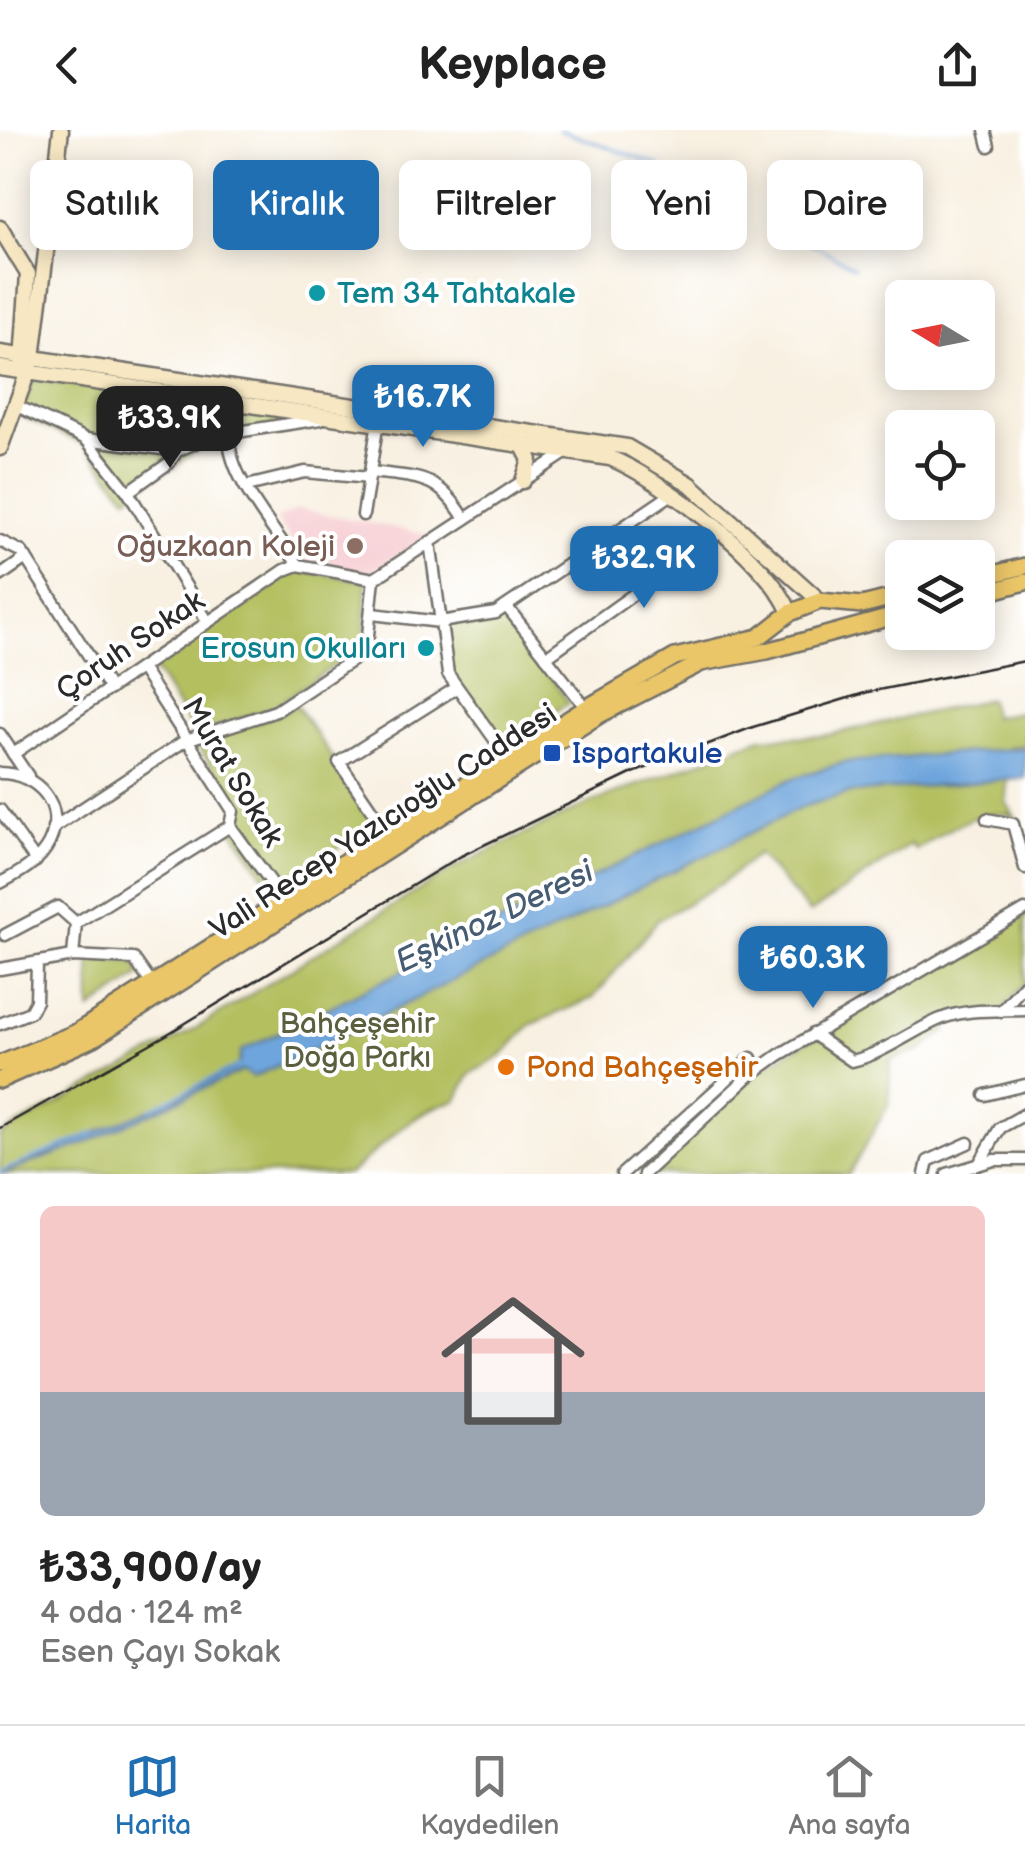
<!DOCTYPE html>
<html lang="tr">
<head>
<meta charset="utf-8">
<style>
	:root { --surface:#fff; --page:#f2f2f2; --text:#222; --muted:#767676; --line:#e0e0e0; --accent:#1f6fb2 }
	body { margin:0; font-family:"Balsamiq Sans",sans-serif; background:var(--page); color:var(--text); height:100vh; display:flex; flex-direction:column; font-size:38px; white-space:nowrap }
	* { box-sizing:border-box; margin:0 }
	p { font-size:32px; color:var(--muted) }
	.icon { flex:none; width:55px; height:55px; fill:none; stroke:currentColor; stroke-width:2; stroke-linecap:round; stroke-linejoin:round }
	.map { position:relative; height:1044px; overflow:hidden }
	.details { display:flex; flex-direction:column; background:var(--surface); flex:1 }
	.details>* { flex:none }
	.hud { position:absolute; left:30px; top:30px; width:965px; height:90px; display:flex; gap:20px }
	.needle { width:65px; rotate:280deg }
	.controls { position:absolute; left:885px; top:150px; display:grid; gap:20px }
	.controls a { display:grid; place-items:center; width:110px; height:110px; border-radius:15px; background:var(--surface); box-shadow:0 5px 25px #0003; font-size:50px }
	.price { position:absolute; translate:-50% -85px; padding:0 22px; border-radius:20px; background:var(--accent); color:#fff; font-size:32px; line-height:65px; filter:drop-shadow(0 2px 5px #0008) }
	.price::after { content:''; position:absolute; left:50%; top:60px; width:30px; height:22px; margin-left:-15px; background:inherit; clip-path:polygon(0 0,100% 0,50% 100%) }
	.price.on { background:#222; color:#fff }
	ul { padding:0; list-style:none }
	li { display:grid; align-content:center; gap:20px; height:530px; padding:0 40px }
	li span { display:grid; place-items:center; height:310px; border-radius:15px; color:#555 }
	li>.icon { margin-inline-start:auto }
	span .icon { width:180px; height:180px; fill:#fffc; stroke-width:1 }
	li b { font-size:42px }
	.chip { padding:0 35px; border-radius:15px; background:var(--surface); box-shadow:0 5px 25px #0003; font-size:35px; line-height:90px }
	.chip.on { background:var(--accent); color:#fff }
	header { display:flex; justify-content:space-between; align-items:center; height:130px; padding:0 40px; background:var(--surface); font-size:45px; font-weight:800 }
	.tabs { display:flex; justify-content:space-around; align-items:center; height:140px; border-top:2px solid var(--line); background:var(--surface); font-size:28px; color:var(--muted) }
	.tabs a { display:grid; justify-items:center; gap:5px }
	.tabs .on { color:var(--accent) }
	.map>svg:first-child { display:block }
	.built { fill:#f7cfd4 }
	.green { fill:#b4c061; stroke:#707646; stroke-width:2.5 }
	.water { fill:#6ea5dc; stroke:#4c6884; stroke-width:2.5 }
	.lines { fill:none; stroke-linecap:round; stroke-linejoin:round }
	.stream { stroke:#6ea5dc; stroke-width:2.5 }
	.street-casing { stroke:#73706b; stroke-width:15 }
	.secondary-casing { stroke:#73706b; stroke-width:19 }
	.primary-casing { stroke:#73706b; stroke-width:20 }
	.street { stroke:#fff; stroke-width:10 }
	.secondary { stroke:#f7e8c3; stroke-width:14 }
	.primary { stroke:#eac669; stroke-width:15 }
	.rail { stroke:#2b2b2b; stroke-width:2.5 }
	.culture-dot { fill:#0f9aa8; stroke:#fff; stroke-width:4 }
	.education-dot { fill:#8d6e63; stroke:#fff; stroke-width:4 }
	.transit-dot { fill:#1a4fb4; stroke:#fff; stroke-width:4 }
	.food-dot { fill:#e8710a; stroke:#fff; stroke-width:4 }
	.labels { text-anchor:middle; stroke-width:8; stroke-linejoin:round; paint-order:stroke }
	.culture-label { font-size:30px; fill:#0d838f; stroke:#fff; text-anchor:start }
	.education-label { font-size:30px; fill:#785e54; stroke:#fff; text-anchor:end }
	.street-label { font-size:30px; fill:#2b2b2b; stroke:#fff }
	.transit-label { font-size:30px; fill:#164399; stroke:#fff; text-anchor:start }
	.park-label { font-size:30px; fill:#5b5f3e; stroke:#fff }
	.food-label { font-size:30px; fill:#c56008; stroke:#fff; text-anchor:start }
	.water-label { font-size:32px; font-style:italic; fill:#465c72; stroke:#fff }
</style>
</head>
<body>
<header><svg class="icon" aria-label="back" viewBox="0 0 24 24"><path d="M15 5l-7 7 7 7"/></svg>Keyplace<svg class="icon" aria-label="share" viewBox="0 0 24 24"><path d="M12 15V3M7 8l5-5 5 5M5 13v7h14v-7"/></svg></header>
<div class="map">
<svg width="1025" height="1044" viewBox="0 0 1025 1044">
	<rect width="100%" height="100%" fill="#fff"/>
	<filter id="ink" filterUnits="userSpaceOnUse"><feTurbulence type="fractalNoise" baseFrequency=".01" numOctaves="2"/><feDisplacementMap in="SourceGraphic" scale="20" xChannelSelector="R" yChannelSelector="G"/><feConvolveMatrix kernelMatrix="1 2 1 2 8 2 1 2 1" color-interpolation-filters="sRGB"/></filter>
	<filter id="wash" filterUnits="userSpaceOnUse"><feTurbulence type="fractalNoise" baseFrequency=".0048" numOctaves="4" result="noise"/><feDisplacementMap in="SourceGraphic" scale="40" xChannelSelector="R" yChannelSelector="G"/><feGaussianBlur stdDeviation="2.25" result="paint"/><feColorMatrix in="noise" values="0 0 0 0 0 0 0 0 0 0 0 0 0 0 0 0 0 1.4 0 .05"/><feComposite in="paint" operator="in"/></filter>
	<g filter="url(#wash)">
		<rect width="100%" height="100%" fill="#f8f0e1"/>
		<!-- built -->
		<path class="built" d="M298 379 430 405 369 443 304 428 276 389Z"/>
		<!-- green -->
		<g class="green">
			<path d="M33 249 291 286 301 299 210 312 127 367 85 315 21 286Z"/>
			<path d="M301 440 367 451 365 511 356 521 272 578 195 604 153 538 285 445Z"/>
			<path d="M504 480 569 573 501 616 451 543 444 494Z"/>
			<path d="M989 569 993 587 1025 581V615L1009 617 1006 672 1015 687C982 674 943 703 916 720L911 714 810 783 758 724 722 753 658 790 593 868 530 895 502 926 470 944 456 971C415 977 380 1019 349 1044H0V1005L190 902 459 735 586 675 761 608 823 606Z"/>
			<path d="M296 575 377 693 274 759 230 696 243 683 195 612 278 585Z"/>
			<path d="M1025 780V854L1001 881 941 889 947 900 920 921 890 930 889 974 849 1044H644L748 947Z"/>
			<path d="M90 829 132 831 142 844 91 880Z"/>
		</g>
		<!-- water -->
		<path class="water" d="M1025 618V648L850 663 805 676 323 915 253 947 242 941 81 1015 1 1044 178 967 239 935 241 921 793 648 846 632Z"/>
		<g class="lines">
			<!-- stream -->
			<g class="stream">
				<path d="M559 0 659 35"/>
				<path d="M777 94 854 137"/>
				<path d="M149 979 240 934"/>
				<path d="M0 1042 95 1002"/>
			</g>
		</g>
	</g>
	<g filter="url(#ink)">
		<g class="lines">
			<defs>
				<g id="street">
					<path d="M985 0 989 16"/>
					<path d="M15 275 86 309 177 321 211 306 321 289"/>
					<path d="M230 305C224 342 278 403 298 435"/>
					<path d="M86 309 128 362 208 492"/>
					<path d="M370 342C419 348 437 344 465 389"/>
					<path d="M247 356 305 342 369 348"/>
					<path d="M128 362 169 333 177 321"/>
					<path d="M363 385 378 292"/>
					<path d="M0 411 22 422 110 559"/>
					<path d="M430 412 448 544 508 628"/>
					<path d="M0 446 26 428"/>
					<path d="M507 477 586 578"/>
					<path d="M372 484 440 492 496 483 672 364"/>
					<path d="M546 527 719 403"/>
					<path d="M141 538 233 681 230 696 284 770"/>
					<path d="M0 604 28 646"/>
					<path d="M13 624 285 440 298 435 374 449 570 320"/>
					<path d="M0 643C37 643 67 675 49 713 40 732 18 744 0 753"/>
					<path d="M0 680 36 731"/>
					<path d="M987 689 1013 694 1025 738"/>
					<path d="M53 698 186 610 276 581 360 525 367 515 374 449"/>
					<path d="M388 704 339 632 456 558"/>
					<path d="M76 793 230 696"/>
					<path d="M5 805 58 777 76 793 73 826"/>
					<path d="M0 839 73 826 134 829 151 853"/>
					<path d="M1001 881 1025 854"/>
					<path d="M0 894 30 882 36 871 37 834"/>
					<path d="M813 904 852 931C884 923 909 903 938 890 965 878 997 881 1025 880"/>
					<path d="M985 965 1025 955"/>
					<path d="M979 1034 1000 998 1025 984"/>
					<path d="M622 1044 751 928"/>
					<path d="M644 1044 748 947 779 925 1025 780"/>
					<path d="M925 1044 928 1031 968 1013"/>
					<path d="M947 1044 994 1030H1025"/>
				</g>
				<g id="secondary">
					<path d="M0 98 28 144 22 231"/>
					<path d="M0 223 627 317 690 354 820 471"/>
					<path d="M0 238 610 328C662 349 770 431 790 483"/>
					<path d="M521 312 530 330 523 351"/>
					<path d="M0 318 33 228 61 0"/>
				</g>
				<g id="primary">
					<path d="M978 448 1025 436"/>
					<path d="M978 465 1025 452"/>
					<path d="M0 934 75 903 586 578 675 527 759 507 790 483 820 471 862 475 902 465"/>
					<path d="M0 950 94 908 601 584 701 533 767 521 902 484"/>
				</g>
			</defs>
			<!-- street casing -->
			<use href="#street" class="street-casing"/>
			<!-- secondary casing -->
			<use href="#secondary" class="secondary-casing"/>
			<!-- primary casing -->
			<use href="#primary" class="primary-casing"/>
			<!-- street -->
			<use href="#street" class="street"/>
			<!-- secondary -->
			<use href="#secondary" class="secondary"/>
			<!-- primary -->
			<use href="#primary" class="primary"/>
			<!-- rail -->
			<path class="rail" d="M0 998 166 905 461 726 633 643 753 597 868 562 1025 531"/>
		</g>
	</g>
	<!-- markers -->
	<g class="culture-dot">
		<circle cx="317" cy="163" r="10"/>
		<circle cx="426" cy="518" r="10"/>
	</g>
	<circle class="education-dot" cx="355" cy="416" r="10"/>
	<rect class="transit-dot" x="542" y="613" width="20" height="20" rx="5"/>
	<circle class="food-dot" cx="506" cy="937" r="10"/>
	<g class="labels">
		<!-- culture labels -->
		<g class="culture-label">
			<text x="337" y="173">Tem 34 Tahtakale</text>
			<text x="406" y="528" text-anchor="end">Erosun Okulları</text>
		</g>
		<!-- education labels -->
		<g class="education-label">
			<text x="335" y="426">Oğuzkaan Koleji</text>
		</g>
		<!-- street labels -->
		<g class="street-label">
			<text transform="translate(130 515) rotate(-34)" y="10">Çoruh Sokak</text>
			<text transform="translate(233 642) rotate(59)" y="10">Murat Sokak</text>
			<text transform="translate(383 691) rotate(-33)" y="10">Vali Recep Yazıcıoğlu Caddesi</text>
		</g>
		<!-- transit labels -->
		<g class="transit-label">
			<text x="572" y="633">Ispartakule</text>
		</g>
		<!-- park labels -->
		<g class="park-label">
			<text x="357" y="903">Bahçeşehir<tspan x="357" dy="34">Doğa Parkı</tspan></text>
		</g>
		<!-- food labels -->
		<g class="food-label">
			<text x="526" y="947">Pond Bahçeşehir</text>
		</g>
		<!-- water labels -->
		<g class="water-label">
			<text transform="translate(494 786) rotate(-26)" y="11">Eşkinoz Deresi</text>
		</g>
	</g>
</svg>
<div class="controls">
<a><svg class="needle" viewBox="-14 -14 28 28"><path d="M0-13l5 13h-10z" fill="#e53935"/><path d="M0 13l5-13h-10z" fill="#767676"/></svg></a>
<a><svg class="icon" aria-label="locate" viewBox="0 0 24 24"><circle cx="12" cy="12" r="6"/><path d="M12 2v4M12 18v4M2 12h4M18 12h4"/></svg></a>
<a><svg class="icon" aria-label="layers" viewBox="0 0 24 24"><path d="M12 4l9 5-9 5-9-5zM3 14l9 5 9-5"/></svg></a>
</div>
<b class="price" style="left:423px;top:320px">₺16.7K</b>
<b class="price on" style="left:170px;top:341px">₺33.9K</b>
<b class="price" style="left:644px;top:481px">₺32.9K</b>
<b class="price" style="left:813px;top:881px">₺60.3K</b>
<div class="hud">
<a class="chip">Satılık</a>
<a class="chip on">Kiralık</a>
<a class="chip">Filtreler</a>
<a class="chip">Yeni</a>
<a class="chip">Daire</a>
</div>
</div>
<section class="details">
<ul>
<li><span style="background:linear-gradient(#f6c9c9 60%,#9aa5b1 0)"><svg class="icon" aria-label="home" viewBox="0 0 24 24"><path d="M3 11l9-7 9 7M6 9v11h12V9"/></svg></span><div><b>₺33,900/ay</b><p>4 oda · 124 m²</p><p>Esen Çayı Sokak</p></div></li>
</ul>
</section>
<nav class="tabs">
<a class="on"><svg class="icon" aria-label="map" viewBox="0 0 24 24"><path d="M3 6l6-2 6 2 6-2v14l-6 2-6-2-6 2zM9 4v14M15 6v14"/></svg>Harita</a>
<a><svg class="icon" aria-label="saved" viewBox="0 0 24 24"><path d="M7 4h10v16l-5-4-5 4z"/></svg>Kaydedilen</a>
<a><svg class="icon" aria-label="home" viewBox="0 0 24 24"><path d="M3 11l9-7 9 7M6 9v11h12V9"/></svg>Ana sayfa</a>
</nav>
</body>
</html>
